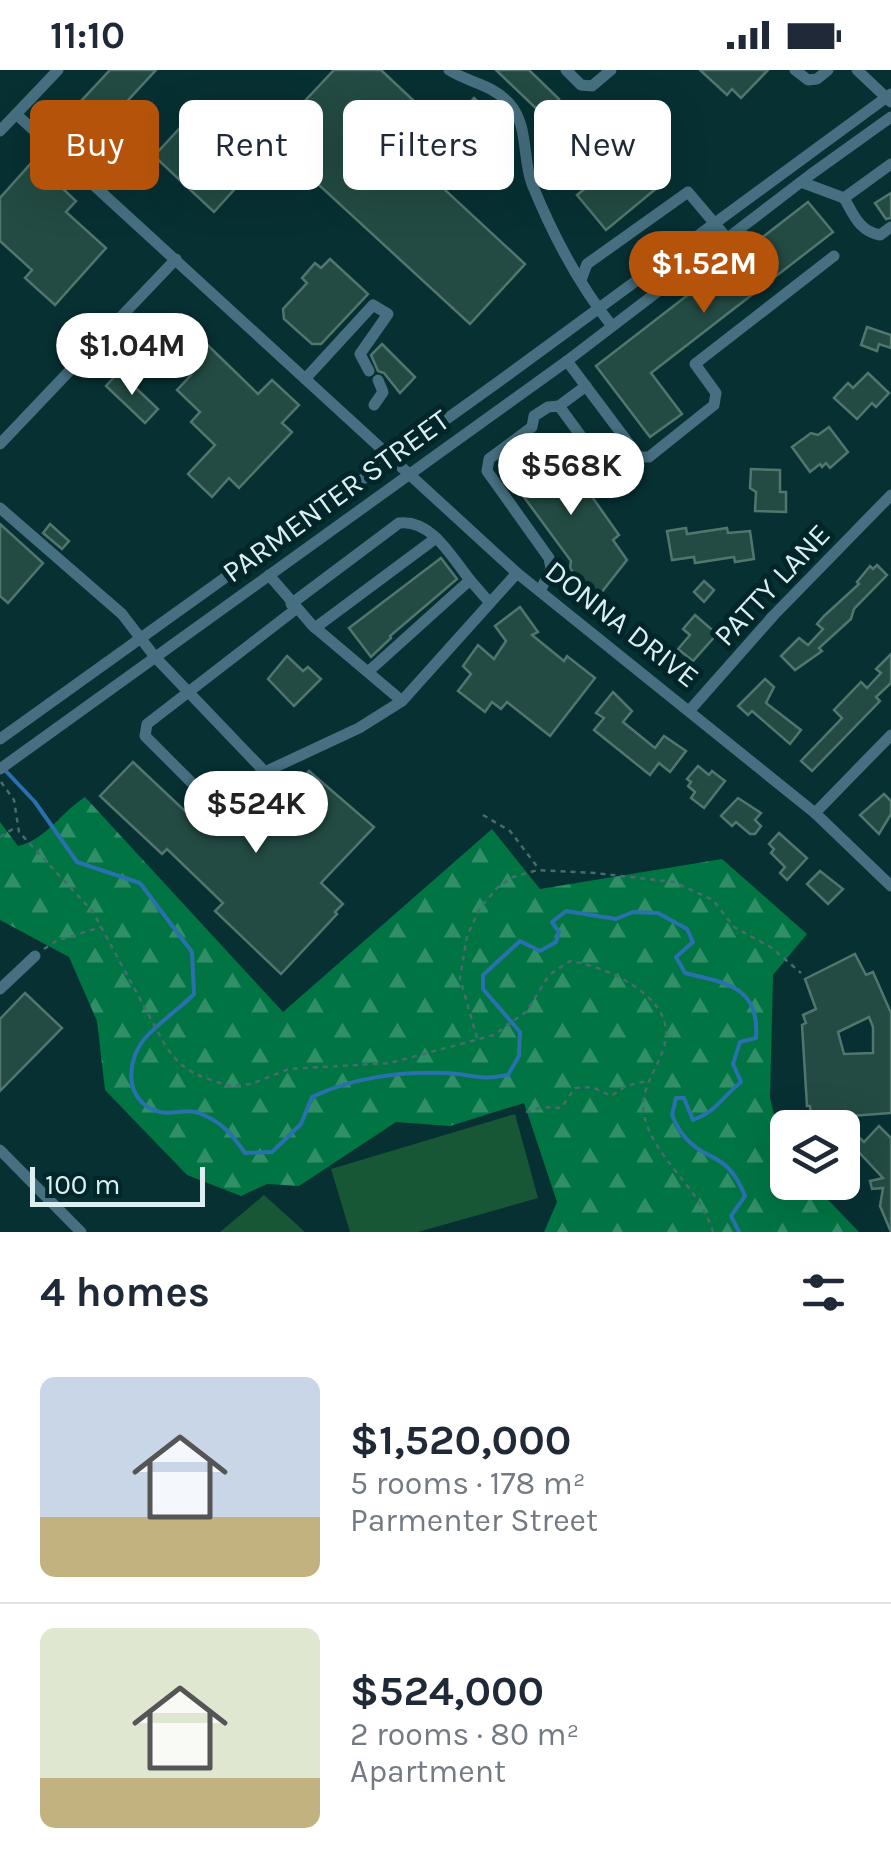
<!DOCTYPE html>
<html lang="en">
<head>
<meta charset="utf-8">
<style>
	:root { --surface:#fff; --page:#f2f2f3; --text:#1f2937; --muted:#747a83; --line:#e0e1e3; --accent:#b45309 }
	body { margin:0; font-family:Karla,sans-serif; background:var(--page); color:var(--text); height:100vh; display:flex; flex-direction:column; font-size:38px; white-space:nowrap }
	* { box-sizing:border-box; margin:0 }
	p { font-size:32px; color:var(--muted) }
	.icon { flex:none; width:55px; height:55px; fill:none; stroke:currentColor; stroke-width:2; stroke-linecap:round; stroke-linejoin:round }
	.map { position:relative; height:1162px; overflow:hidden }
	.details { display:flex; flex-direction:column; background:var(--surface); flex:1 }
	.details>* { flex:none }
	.top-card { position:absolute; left:30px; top:30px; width:832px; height:90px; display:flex; gap:20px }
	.tools { position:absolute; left:770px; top:1040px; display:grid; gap:20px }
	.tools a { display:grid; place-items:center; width:90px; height:90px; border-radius:15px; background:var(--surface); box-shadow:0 10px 40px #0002; font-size:50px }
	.scale { position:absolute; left:30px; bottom:25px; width:175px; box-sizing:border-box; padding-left:10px; border:5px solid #dbeff1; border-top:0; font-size:28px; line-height:35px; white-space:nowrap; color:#dbeff1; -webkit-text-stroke:8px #002629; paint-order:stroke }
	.price { position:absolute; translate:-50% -85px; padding:0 22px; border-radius:35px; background:#fff; color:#222; font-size:32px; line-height:65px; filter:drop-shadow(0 2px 5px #0008) }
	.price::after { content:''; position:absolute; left:50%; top:60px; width:30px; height:22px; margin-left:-15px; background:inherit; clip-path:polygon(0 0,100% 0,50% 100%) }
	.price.on { background:var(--accent); color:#fff }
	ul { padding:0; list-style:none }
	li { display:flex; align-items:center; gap:30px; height:250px; padding:0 40px }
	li+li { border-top:2px solid var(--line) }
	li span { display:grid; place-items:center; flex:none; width:280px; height:200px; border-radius:15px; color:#555 }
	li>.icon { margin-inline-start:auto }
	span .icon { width:120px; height:120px; fill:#fffc; stroke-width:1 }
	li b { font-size:42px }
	h2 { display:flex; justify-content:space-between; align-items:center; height:120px; padding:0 40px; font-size:42px }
	.pill { padding:0 35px; border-radius:15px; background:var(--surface); box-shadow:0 10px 40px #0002; font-size:35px; line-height:90px }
	.pill.on { background:var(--accent); color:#fff }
	.status { display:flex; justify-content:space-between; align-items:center; height:70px; padding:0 50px; background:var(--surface); direction:ltr }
	.status svg { height:28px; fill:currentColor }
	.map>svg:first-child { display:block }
	.green { fill:#175736 }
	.forest { fill:url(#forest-firs) }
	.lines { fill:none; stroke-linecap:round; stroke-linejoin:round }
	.stream { stroke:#2971ae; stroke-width:4 }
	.building { fill:#234b43; stroke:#51766e; stroke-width:2.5; fill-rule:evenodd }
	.path { stroke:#486b6d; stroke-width:2.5; stroke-dasharray:5 5; stroke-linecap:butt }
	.minor { stroke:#467081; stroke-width:11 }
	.labels { text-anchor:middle; stroke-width:10; stroke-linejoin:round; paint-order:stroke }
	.street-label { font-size:30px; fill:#dbeff1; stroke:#002629 }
</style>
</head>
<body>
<div class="status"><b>11:10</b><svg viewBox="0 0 49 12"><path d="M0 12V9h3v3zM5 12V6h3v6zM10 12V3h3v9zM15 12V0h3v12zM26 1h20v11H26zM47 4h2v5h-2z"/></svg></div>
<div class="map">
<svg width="891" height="1162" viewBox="0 0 891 1162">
	<defs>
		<pattern id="forest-firs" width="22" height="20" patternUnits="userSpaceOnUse" patternTransform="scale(2.5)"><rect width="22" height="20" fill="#007443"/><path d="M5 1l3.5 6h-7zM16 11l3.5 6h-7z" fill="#318f68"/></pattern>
	</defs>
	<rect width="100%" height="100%" fill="#073033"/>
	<!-- green -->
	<g class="green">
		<path d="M515 1044 538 1128 418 1162H350L331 1099Z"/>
		<path d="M264 1125 305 1162H220Z"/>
	</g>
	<!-- forest -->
	<path class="forest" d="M85 727 283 942 492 759 540 819 722 789 807 864 773 905 770 1028 783 1083 787 1088 788 1112 812 1113 859 1162H544L557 1132 524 1033 450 1056 396 1052 299 1116 267 1114 241 1126 187 1105 105 1020 97 951 69 887 0 850V752L18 776C47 769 61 742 85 727Z"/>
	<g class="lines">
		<!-- stream -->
		<path class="stream" d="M3 698 35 732 77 792 140 813 192 882 194 924C179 939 161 951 147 966 125 989 123 1033 160 1042 173 1045 187 1038 199 1043 222 1052 232 1064 245 1083L272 1082 301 1054 312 1027C351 1008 401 1001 445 1003 473 1004 476 1011 508 1005L519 986 520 962 483 919V905L520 871 540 881 556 872 559 862 552 852 566 841 616 849 633 842 658 843 687 859 693 872 676 887 685 903C726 913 760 916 756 968L740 972 733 994 741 1012C721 1028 717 1041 693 1050L684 1028H676L672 1045C675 1052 679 1060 684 1066 707 1094 726 1079 745 1126L731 1146 739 1162"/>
	</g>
	<!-- building -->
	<g class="building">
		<path d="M110 0H156L107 53 82 30Z"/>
		<path d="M334 0H381L414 31 366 82 384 98 401 80 414 92 474 28 504 56 445 120 525 194 470 254 269 69Z"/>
		<path d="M496 0H529L559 29 543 45Z"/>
		<path d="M700 0H768L741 28 732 19 727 25Z"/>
		<path d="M191 46 251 101 214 142 154 86Z"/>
		<path d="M639 68 656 91 644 100 658 117 606 160 577 125 602 105 598 98Z"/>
		<path d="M553 74 562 86 572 79 581 93 572 100 570 97 549 112 537 97 536 87Z"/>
		<path d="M33 91 76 131 66 142 106 178 55 235 25 208 32 200 0 171V128Z"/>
		<path d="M891 123V148L886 149 875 133Z"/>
		<path d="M808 132 833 162 651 303 682 344 650 367 596 296Z"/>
		<path d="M330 189 368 224 321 274H312L284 249 283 239 307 213 302 208 315 193 321 198Z"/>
		<path d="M867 257 891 265V278L879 274 877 281 861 275Z"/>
		<path d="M190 258 258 324 272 310 299 335 282 353 292 362 239 418 229 408 212 427 188 404 215 375 191 352 200 342 177 320 191 305 167 282 175 275 169 270 178 260 183 265Z"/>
		<path d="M382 274 415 307 400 323 384 303 378 301 371 285Z"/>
		<path d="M119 302 158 339 145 353 106 316Z"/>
		<path d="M868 303 889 323 876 337 872 333 857 349 834 328 848 313 853 318Z"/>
		<path d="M829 357 848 382 830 398 826 393 822 397 820 394 810 402 792 377 811 363 818 365Z"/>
		<path d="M554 373 619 465 613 470 627 490 597 528 587 522 570 498 571 491 507 404Z"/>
		<path d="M751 399 780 400V422H786V442L755 441 756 422 750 418Z"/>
		<path d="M0 454 43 493 8 533 0 526Z"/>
		<path d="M50 454 69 471 62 479 43 463Z"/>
		<path d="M686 458 687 464 727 458 728 463 750 461 754 489 735 492 734 487 695 493 694 487 672 490 667 461Z"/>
		<path d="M441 488 457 509 390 566 391 568 371 587 349 558Z"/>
		<path d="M877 495 887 505 854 539 851 549 819 578 822 581 795 600 781 586 799 568 808 575 823 559 817 554 824 546 859 514 857 512 870 496 873 499Z"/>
		<path d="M704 511 714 520 704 532 694 522Z"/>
		<path d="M520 537 538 562 532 565 564 591 567 586 595 608 550 666 507 632 501 639 492 632 485 642 458 621 471 604 463 596 478 575 494 589 506 571 495 556Z"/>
		<path d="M695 545 717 564 693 591 678 579 690 565 683 559Z"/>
		<path d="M891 584V613L876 627 880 631 812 701 801 691 842 648 834 640 861 612 867 618 881 603 876 599Z"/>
		<path d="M287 586 303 601 308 597 321 609 294 636 268 609Z"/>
		<path d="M765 609 774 617 766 633 801 660 790 674 752 641 748 645 738 636Z"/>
		<path d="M613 622 632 641 623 652 655 678 664 666 686 681 670 702 659 693 650 705 594 660 604 648 596 643Z"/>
		<path d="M133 692 205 760 211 754 219 762 248 732 255 739 285 708 294 717 309 701 374 757 321 813 343 834 335 842 337 844 281 904 215 841 223 833 167 779 162 784 100 726Z"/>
		<path d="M698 696 709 705 712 701 725 711 704 738 691 728 695 722 688 716 691 712 687 709Z"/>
		<path d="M884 724 891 731V744L879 764 860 745Z"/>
		<path d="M738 728 761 743 755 750 761 756 755 764H750L736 752 732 756 721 746Z"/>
		<path d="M779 763 807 788 787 810 780 803 785 797 771 783 774 779 769 774Z"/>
		<path d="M820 801 843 819 828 834 807 814Z"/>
		<path d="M855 884 866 905 873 902 891 943V1043L836 1047 864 1072 879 1056 891 1068V1162L880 1136 883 1118 872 1119 870 1111 883 1108 842 1064V1058H812L810 1036H807L802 955 806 953 803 945 816 939 805 909ZM869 947 873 957V983L844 984 838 962Z"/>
		<path d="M25 923 62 958 0 1021V949Z"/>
	</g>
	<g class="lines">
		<!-- path -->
		<g class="path">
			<path d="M1 712 14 730 19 762 93 842 166 977 179 993 195 1004 228 1016 251 1014 289 999 390 993 494 965 527 941 549 905 570 891C604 896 670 924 666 967 663 995 636 1018 645 1049 656 1090 700 1118 713 1162"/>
			<path d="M483 745 510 761 539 799"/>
			<path d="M0 767 16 757"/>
			<path d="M44 879 56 871 101 857"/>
			<path d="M477 968 460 908 467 866 480 838 498 817 513 807 538 800 595 803 674 812 713 830 734 857 772 878 801 903"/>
			<path d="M526 1042 543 1037 561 1038 575 1018 592 1017 611 1026 626 1016 647 1011"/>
		</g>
		<!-- minor -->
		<g class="minor">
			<path d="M449 0C469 13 490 13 509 33 529 55 522 88 532 114 552 163 579 215 612 256"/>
			<path d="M566 0 581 15 592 16 611 0"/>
			<path d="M795 0 808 10 817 9 828 0"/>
			<path d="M857 0 891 32"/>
			<path d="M16 44 517 503 815 743 891 816"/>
			<path d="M0 61 58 0"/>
			<path d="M801 112 844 128 891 94"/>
			<path d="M844 128C854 145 859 161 880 165L891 157"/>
			<path d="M581 210 587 194 688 122 727 168"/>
			<path d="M567 291 639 387H649L714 335 716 323 695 294 834 186"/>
			<path d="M305 309 373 235 388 244 360 284 369 301"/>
			<path d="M374 335 383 322 378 310"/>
			<path d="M559 336 586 316"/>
			<path d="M0 374 176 189"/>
			<path d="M0 438 122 544 155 587 265 702"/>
			<path d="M269 505 312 555 402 631"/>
			<path d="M470 510 490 533"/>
			<path d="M540 521 551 499 549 488 487 401 489 389 532 357 534 346 548 337 559 336 614 411"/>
			<path d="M291 534 399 453C432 449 452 488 470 510L369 601"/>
			<path d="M296 539 147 654 145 666 200 721H224L359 658 402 631 517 503"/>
			<path d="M315 558 436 468"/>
			<path d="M690 640 773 546 891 425"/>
			<path d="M0 669 501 310 891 24"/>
			<path d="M0 699 567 291 810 105 891 47"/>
			<path d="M815 743 891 665"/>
			<path d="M0 919 35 886"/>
			<path d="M0 1080 81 1162"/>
		</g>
	</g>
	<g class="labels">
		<!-- street labels -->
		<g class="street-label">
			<text transform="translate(336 426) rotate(-36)" y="10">PARMENTER STREET</text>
			<text transform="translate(772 515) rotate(-47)" y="10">PATTY LANE</text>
			<text transform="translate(622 554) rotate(38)" y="10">DONNA DRIVE</text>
		</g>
	</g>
</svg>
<div class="tools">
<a><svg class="icon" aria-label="layers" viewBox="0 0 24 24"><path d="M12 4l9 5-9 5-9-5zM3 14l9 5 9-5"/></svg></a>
</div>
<div class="scale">100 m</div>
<b class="price on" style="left:704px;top:246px">$1.52M</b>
<b class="price" style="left:132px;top:328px">$1.04M</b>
<b class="price" style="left:571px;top:448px">$568K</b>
<b class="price" style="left:256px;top:786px">$524K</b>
<div class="top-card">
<a class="pill on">Buy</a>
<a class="pill">Rent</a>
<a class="pill">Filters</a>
<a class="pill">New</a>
</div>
</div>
<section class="details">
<h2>4 homes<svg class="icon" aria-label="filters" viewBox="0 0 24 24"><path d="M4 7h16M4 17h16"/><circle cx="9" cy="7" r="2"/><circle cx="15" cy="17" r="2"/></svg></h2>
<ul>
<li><span style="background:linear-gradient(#c9d6e8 70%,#c2b280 0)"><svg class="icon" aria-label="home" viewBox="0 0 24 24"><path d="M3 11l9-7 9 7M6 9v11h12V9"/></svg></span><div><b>$1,520,000</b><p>5 rooms · 178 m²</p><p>Parmenter Street</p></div></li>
<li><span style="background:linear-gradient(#dfe7d0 75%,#c2b280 0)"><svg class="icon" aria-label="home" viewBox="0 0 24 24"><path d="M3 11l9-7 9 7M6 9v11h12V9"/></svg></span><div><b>$524,000</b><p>2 rooms · 80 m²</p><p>Apartment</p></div></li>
</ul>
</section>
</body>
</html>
